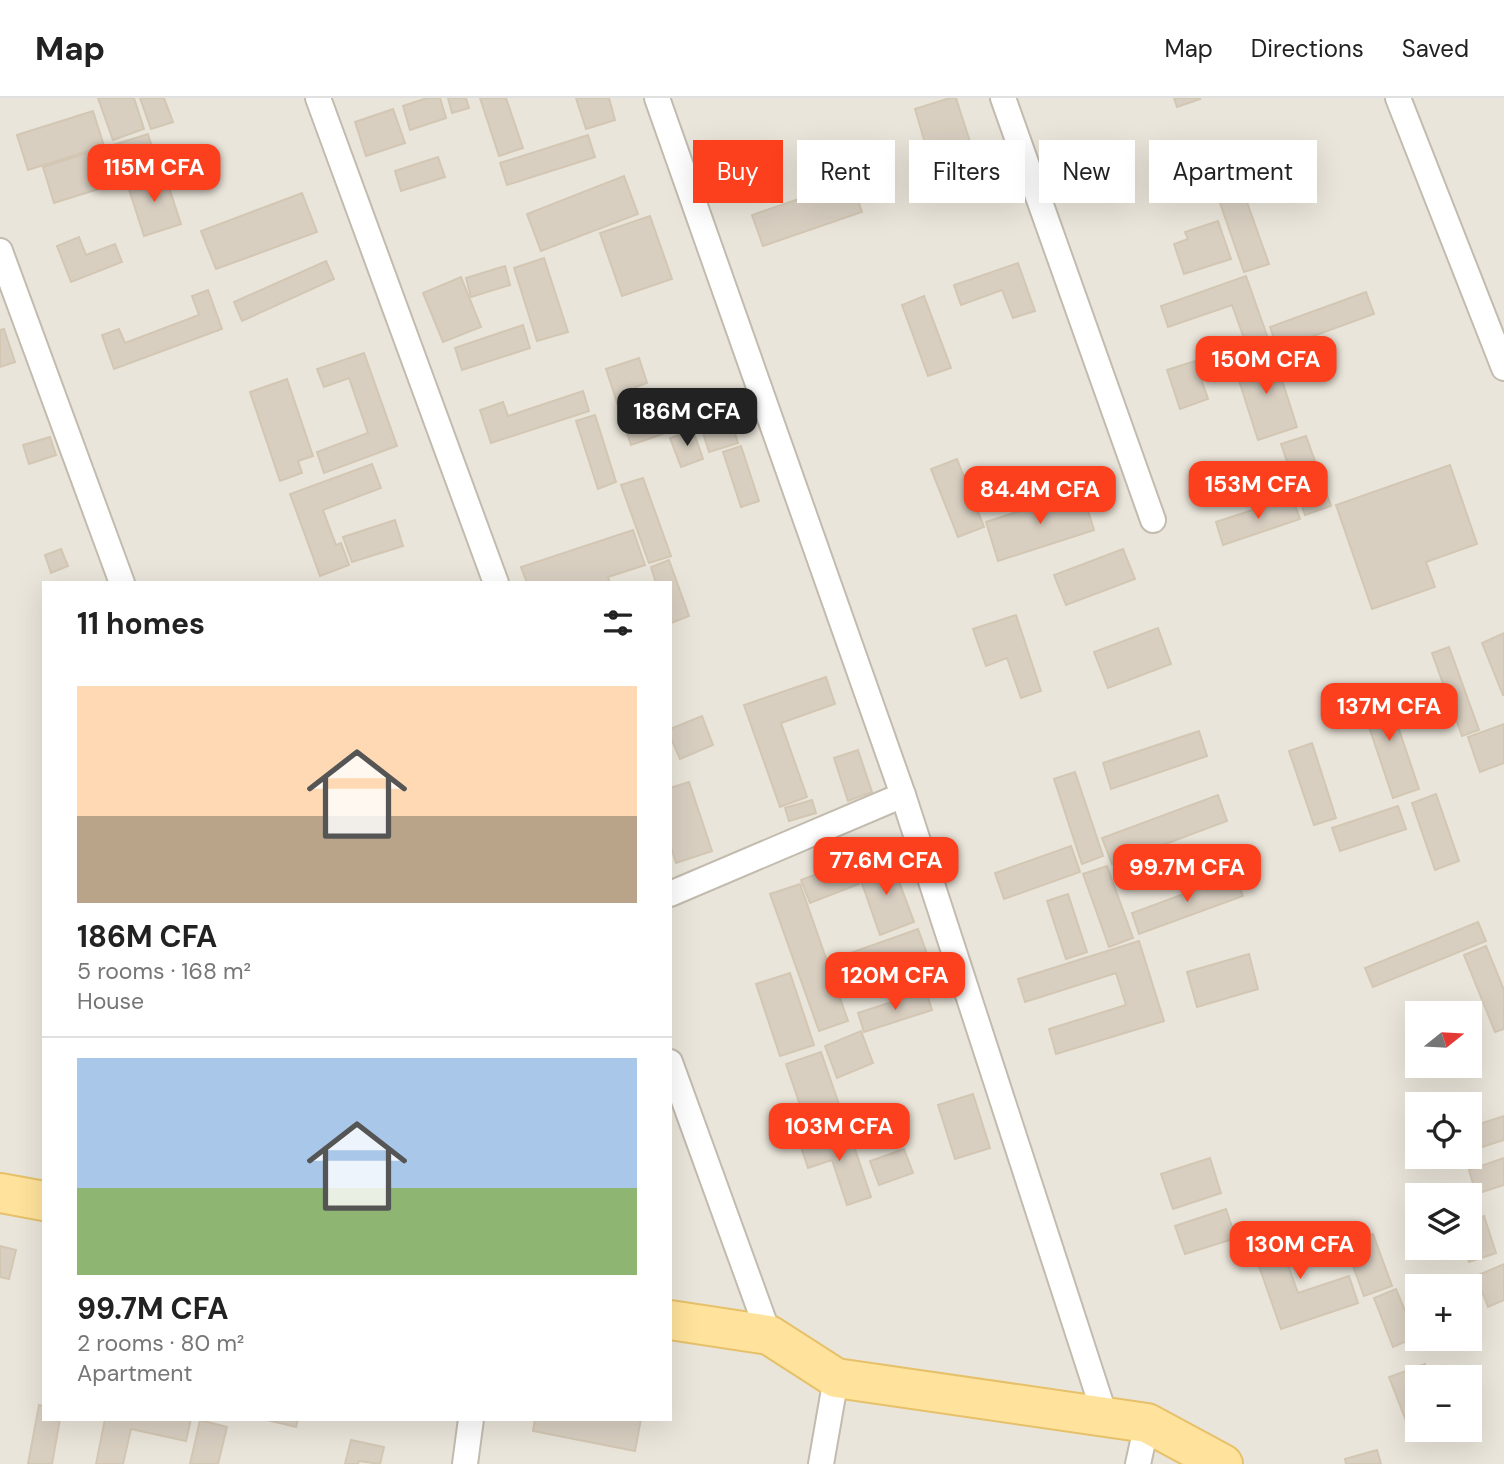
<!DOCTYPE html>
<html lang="en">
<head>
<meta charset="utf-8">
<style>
	:root { --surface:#fff; --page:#f2f2f2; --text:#222; --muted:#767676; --line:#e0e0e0; --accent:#fc3f1d }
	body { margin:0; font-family:"DM Sans",sans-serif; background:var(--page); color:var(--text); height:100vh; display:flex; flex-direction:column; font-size:26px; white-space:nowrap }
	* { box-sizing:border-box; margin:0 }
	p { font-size:23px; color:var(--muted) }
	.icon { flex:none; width:38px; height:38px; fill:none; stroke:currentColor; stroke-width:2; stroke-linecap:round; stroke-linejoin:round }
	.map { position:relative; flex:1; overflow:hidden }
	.drawer { position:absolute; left:42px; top:483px; width:630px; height:840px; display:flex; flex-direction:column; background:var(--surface); border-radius:0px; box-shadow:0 7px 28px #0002 }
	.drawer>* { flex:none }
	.guide { position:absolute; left:693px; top:42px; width:665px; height:63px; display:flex; gap:14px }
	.needle { width:46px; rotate:72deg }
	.fabs { position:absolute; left:1405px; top:903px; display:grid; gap:14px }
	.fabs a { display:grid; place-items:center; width:77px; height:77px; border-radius:0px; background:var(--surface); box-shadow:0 7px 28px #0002; font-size:35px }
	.price { position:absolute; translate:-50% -60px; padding:0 16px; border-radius:14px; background:var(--accent); color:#fff; font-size:23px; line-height:46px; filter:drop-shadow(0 2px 4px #0008) }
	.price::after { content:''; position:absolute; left:50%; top:42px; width:21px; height:16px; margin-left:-10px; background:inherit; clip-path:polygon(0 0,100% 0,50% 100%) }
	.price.on { background:#222; color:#fff }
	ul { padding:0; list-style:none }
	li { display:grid; align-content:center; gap:14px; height:371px; padding:0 35px }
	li+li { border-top:2px solid var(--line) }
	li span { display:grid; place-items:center; height:217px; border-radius:0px; color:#555 }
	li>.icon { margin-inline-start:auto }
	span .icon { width:126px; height:126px; fill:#fffc; stroke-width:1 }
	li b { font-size:30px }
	h2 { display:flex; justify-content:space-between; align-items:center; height:84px; padding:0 35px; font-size:30px }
	.pill { padding:0 24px; border-radius:0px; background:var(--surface); box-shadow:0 7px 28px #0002; font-size:24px; line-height:63px }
	.pill.on { background:var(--accent); color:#fff }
	header { display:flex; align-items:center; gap:42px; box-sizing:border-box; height:98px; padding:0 35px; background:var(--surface); border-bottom:2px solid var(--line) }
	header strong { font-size:33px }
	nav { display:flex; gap:38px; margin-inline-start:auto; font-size:24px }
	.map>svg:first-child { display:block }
	.residential { fill:#eae5da; fill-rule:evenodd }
	.building { fill:#d8cfc1; stroke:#d3c7b4; stroke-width:2 }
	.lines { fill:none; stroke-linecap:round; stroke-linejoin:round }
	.street-casing { stroke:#c2bbae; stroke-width:28 }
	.primary-casing { stroke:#e6c16a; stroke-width:42 }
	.street { stroke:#fff; stroke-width:24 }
	.primary { stroke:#ffe39c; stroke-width:38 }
</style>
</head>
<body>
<header>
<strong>Map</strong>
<nav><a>Map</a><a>Directions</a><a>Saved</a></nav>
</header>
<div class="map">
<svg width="1504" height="1366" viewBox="0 0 1504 1366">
	<rect width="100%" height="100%" fill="#f6f3ec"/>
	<!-- residential -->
	<path class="residential" d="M0 0H1504V1366H0ZM44 485H670V1321H44ZM1418 915H1470V968H1418ZM1418 1006H1470V1059H1418ZM1418 1097H1470V1150H1418ZM1418 1188H1470V1241H1418ZM1418 1279H1470V1332H1418Z"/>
	<!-- building -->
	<g class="building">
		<path d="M98 0H134L144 31 113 42Z"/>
		<path d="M140 0H164L173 24 151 31Z"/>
		<path d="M427 0H440L446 20 410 32 403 8Z"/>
		<path d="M448 0H466L469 10 452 15Z"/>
		<path d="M480 0H506L523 50 499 58Z"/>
		<path d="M576 0H609L615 22 586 31Z"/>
		<path d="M950 0H956L972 50 930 62 915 11Z"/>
		<path d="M1174 0H1199L1200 1 1177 9Z"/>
		<path d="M393 11 405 45 366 58 355 24Z"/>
		<path d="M93 13 104 48 28 72 17 37Z"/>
		<path d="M148 36 159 72 54 105 43 69Z"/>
		<path d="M588 37 595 59 507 87 500 65Z"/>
		<path d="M975 53 982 75 935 91 928 69Z"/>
		<path d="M438 59 445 79 401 93 395 73Z"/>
		<path d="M164 74 181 126 144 138 127 85Z"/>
		<path d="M624 78 638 116 541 153 527 116Z"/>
		<path d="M851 83 862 114 763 148 752 117Z"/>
		<path d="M1243 93 1269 166 1244 174 1219 102Z"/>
		<path d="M302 95 317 134 216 171 201 133Z"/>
		<path d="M650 118 672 181 622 198 600 135Z"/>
		<path d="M1218 123 1231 161 1184 176 1174 146 1188 141 1185 134Z"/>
		<path d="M79 139 86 157 115 146 122 164 71 184 57 148Z"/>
		<path d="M544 160 568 234 537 243 514 170Z"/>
		<path d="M326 163 334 181 242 223 234 204Z"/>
		<path d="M1018 165 1035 213 1013 220 1002 192 961 207 954 187Z"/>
		<path d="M505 168 510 187 471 199 466 180Z"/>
		<path d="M1246 178 1271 249 1250 257 1232 207 1168 229 1161 208Z"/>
		<path d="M461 179 481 229 443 244 423 195Z"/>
		<path d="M208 192 222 231 114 271 102 237 119 231 125 245 199 217 192 198Z"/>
		<path d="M1366 194 1374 216 1278 251 1270 229Z"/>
		<path d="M924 198 951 270 928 278 902 207Z"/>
		<path d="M523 227 530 250 462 272 455 250Z"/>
		<path d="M4 231 15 264 0 269V232Z"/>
		<path d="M1273 254 1297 329 1258 342 1234 267Z"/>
		<path d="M364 255 397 348 324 375 317 354 368 335 349 280 324 289 317 271Z"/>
		<path d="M639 260 647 285 636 289 646 318 656 315 663 336 631 347 606 271Z"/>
		<path d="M1195 263 1208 301 1180 311 1167 272Z"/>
		<path d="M287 281 313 358 298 363 302 375 280 383 250 294Z"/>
		<path d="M583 293 589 313 491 345 480 312 503 304 508 318Z"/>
		<path d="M726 307 738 345 709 354 697 316Z"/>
		<path d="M595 317 616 384 598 391 576 323Z"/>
		<path d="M693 332 703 361 681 369 670 340Z"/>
		<path d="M1306 338 1331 408 1305 417 1281 346Z"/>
		<path d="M50 339 56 357 29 366 23 347Z"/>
		<path d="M741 348 759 403 741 409 723 354Z"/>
		<path d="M957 361 984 429 958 439 931 371Z"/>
		<path d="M372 366 381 390 323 412 336 447 341 445 349 467 320 478 290 396Z"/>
		<path d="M1450 367 1477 446 1426 464 1435 489 1372 511 1336 407Z"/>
		<path d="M643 380 671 458 649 465 621 387Z"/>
		<path d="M1082 393 1094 432 998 463 986 424Z"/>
		<path d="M1292 399 1300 421 1223 447 1216 424Z"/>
		<path d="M395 422 403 448 352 464 343 439Z"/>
		<path d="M633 432 645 467 608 479 610 485H527L521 469Z"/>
		<path d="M61 451 68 468 51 475 45 457Z"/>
		<path d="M1123 451 1135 481 1066 507 1054 477Z"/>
		<path d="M669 462 689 518 671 525 670 485H656L651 469Z"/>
		<path d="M1016 517 1041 593 1021 600 1007 560 986 568 973 531Z"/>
		<path d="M1158 530 1171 566 1108 590 1094 554Z"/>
		<path d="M1504 535V597H1503L1482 545Z"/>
		<path d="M1449 549 1479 632 1462 638 1432 555Z"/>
		<path d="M826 579 835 606 781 625 807 699 780 709 744 607Z"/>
		<path d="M1385 590 1419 691 1393 700 1359 599Z"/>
		<path d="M702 618 713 647 680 661 670 638V631Z"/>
		<path d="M1504 626V665L1480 674 1468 639Z"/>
		<path d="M1199 633 1207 658 1111 691 1103 665Z"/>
		<path d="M1312 645 1336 720 1314 727 1289 653Z"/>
		<path d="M858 652 872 694 848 703 834 660Z"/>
		<path d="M1075 674 1103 758 1082 766 1054 681Z"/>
		<path d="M689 684 712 753 676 765 670 746V690Z"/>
		<path d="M1436 696 1459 763 1435 772 1412 705Z"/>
		<path d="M1218 697 1227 723 1112 766 1102 740Z"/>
		<path d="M812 702 816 715 789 723 785 710Z"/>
		<path d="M1398 708 1406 731 1340 753 1332 730Z"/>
		<path d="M1071 748 1080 774 1004 801 995 775Z"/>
		<path d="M891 762 914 824 880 837 858 774Z"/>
		<path d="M850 763 859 786 810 805 801 782Z"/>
		<path d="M1107 768 1133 840 1109 849 1083 776Z"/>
		<path d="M1235 777 1243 798 1139 836 1132 815Z"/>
		<path d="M800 786 848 923 819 933 770 796Z"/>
		<path d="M1068 796 1087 854 1066 861 1047 803Z"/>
		<path d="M1478 824 1486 843 1373 889 1365 870Z"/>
		<path d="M918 831 931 867 848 896 836 860Z"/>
		<path d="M1139 843 1164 923 1056 956 1049 931 1126 907 1116 875 1025 904 1018 881Z"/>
		<path d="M1486 848 1504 892V931L1495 934 1464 857Z"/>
		<path d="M1249 856 1258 891 1197 909 1187 874Z"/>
		<path d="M790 875 814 947 780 958 756 886Z"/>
		<path d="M926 893 932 912 864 934 858 915Z"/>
		<path d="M861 933 873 965 837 980 825 948Z"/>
		<path d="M821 954 845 1024 810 1036 786 966Z"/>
		<path d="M973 996 990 1050 955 1061 938 1007Z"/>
		<path d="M1504 1018V1042L1470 1053V1029Z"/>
		<path d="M848 1030 871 1099 847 1107 832 1062 808 1070 800 1046Z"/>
		<path d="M904 1051 913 1075 879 1087 870 1063Z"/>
		<path d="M1210 1060 1221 1095 1173 1111 1161 1076Z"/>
		<path d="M1504 1060V1087L1476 1096 1469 1072Z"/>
		<path d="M1470 1103 1476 1121 1484 1118 1496 1155 1469 1164 1464 1150H1470Z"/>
		<path d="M1226 1111 1236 1140 1185 1156 1175 1128Z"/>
		<path d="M1316 1129 1325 1154 1288 1167 1298 1195 1349 1178 1358 1205 1281 1231 1253 1151Z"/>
		<path d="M1373 1136 1392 1188 1364 1198 1345 1146Z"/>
		<path d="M0 1148 16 1152 9 1181 0 1179Z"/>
		<path d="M1504 1166V1202L1488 1209 1476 1178Z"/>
		<path d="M1396 1191 1416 1239 1393 1249 1374 1200Z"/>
		<path d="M1425 1266 1430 1279H1418V1330L1410 1333 1389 1279Z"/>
		<path d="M39 1307 44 1308V1321H60L52 1366H28Z"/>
		<path d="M105 1321H191L186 1343 131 1331 123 1366H96Z"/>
		<path d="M263 1321H298L296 1329Z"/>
		<path d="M535 1321H641L635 1353 533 1333Z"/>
		<path d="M200 1322 227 1329 218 1366H190Z"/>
		<path d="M351 1342 384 1349 380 1366 359 1363 358 1366H345Z"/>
		<path d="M1377 1352 1381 1366H1346L1345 1361Z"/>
	</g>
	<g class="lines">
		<defs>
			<g id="street">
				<path d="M318 0 496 485"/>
				<path d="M657 0 903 697 1105 1318"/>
				<path d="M1003 0 1153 422"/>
				<path d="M1398 0 1504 270"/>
				<path d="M0 153 122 485"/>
				<path d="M670 796 903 697"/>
				<path d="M670 964 769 1237"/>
				<path d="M465 1366 471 1321"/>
				<path d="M821 1366 836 1280"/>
				<path d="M1138 1366 1147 1325"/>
			</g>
			<g id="primary">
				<path d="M0 1095 44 1103"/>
				<path d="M670 1222 769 1237 836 1280 1147 1325 1223 1366"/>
			</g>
		</defs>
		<!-- street casing -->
		<use href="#street" class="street-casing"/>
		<!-- primary casing -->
		<use href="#primary" class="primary-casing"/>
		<!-- street -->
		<use href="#street" class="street"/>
		<!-- primary -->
		<use href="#primary" class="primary"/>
	</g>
</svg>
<div class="fabs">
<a><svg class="needle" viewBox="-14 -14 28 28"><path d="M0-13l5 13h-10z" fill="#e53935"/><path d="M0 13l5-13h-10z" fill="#767676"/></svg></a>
<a><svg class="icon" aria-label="locate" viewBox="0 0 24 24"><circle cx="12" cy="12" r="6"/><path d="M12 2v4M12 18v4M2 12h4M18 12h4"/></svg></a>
<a><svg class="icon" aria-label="layers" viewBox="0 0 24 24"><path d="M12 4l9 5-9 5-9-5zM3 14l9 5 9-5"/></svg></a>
<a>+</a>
<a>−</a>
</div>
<b class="price" style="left:154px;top:106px">115M CFA</b>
<b class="price" style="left:1266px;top:298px">150M CFA</b>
<b class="price on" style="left:687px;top:350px">186M CFA</b>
<b class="price" style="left:1258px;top:423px">153M CFA</b>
<b class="price" style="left:1040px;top:428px">84.4M CFA</b>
<b class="price" style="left:1389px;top:645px">137M CFA</b>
<b class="price" style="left:886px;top:799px">77.6M CFA</b>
<b class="price" style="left:1187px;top:806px">99.7M CFA</b>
<b class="price" style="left:895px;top:914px">120M CFA</b>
<b class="price" style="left:839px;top:1065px">103M CFA</b>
<b class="price" style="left:1300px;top:1183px">130M CFA</b>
<div class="guide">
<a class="pill on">Buy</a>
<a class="pill">Rent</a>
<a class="pill">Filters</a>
<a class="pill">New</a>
<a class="pill">Apartment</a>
</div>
<section class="drawer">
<h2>11 homes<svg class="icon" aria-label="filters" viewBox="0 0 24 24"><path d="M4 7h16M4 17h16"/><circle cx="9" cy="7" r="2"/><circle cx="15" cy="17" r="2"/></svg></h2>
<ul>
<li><span style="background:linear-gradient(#ffd9b3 60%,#b9a48a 0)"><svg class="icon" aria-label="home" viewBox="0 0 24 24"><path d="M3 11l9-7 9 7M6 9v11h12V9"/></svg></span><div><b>186M CFA</b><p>5 rooms · 168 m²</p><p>House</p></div></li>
<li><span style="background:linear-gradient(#a9c7e8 60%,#8fb573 0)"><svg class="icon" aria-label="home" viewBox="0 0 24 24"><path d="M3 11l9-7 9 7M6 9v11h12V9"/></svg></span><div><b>99.7M CFA</b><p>2 rooms · 80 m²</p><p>Apartment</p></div></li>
</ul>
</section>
</div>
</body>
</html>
